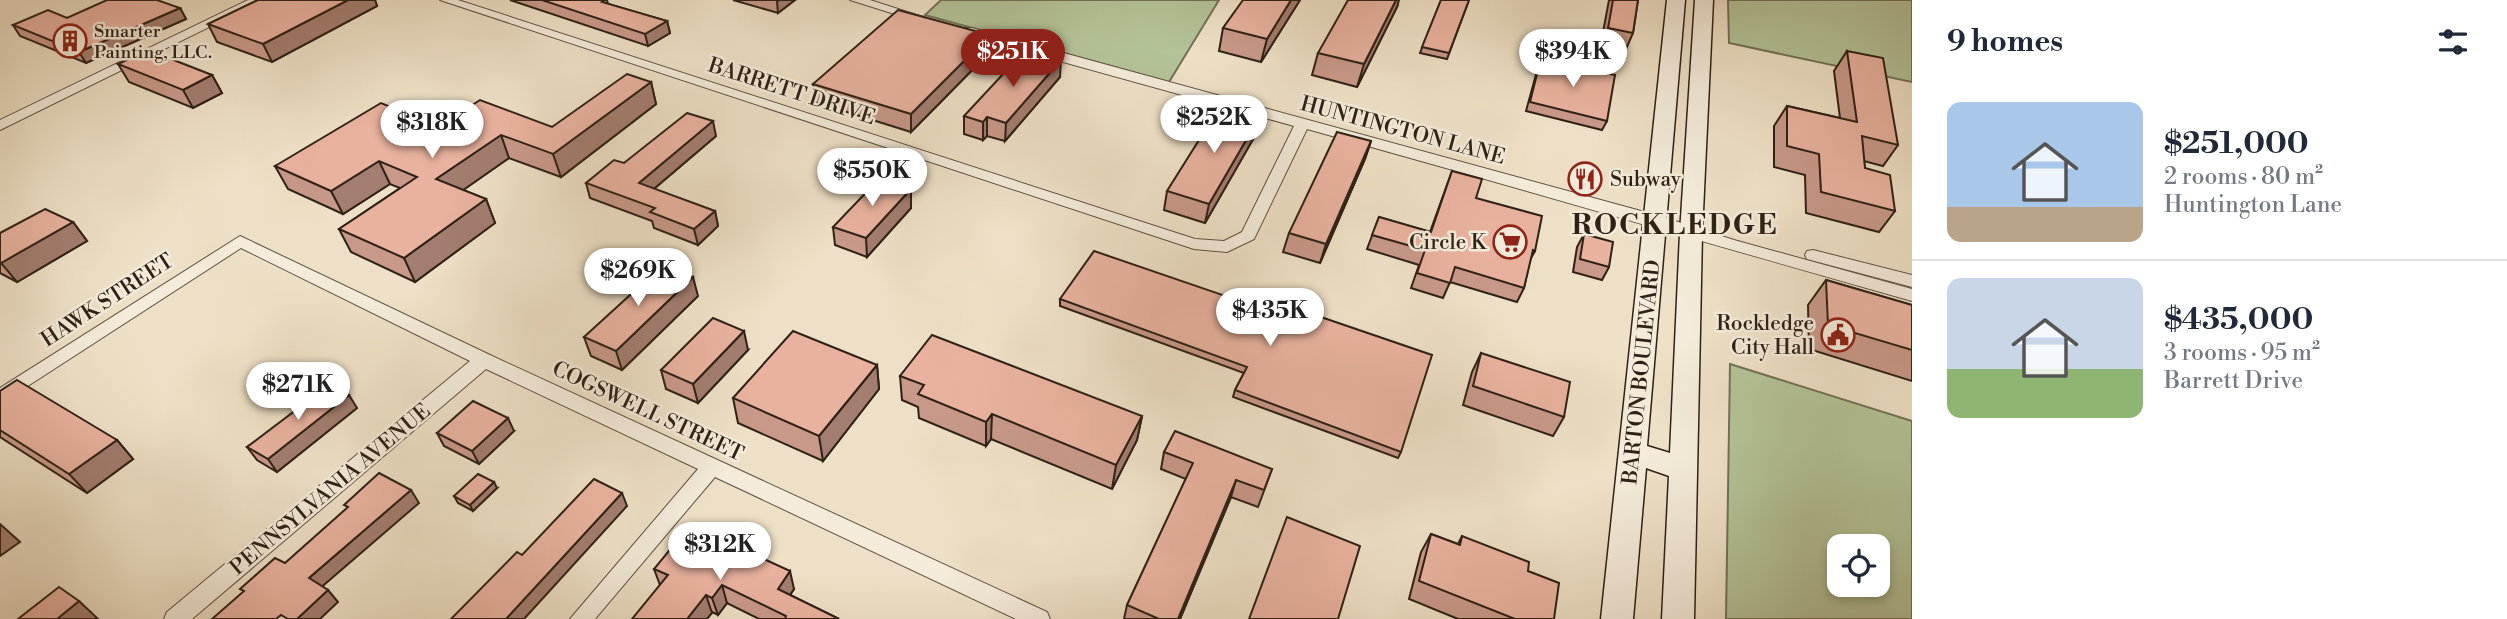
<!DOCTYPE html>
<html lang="en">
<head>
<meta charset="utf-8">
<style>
	:root { --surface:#fff; --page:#f2f2f3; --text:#1f2937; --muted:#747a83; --line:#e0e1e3; --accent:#8f2418 }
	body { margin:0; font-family:"Libre Bodoni",serif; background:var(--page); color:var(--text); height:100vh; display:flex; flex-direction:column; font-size:26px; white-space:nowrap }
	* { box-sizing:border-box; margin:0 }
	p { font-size:23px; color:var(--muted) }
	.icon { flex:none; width:38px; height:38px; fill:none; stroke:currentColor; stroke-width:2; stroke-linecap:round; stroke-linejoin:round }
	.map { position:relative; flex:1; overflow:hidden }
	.panel { display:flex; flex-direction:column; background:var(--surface); width:595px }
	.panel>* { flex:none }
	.fabs { position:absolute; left:1827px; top:534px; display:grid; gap:14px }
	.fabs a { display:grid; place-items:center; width:63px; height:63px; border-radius:14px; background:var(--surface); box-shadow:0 4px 10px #0003; font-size:35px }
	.price { position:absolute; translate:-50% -60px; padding:0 16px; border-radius:24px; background:#fff; color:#222; font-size:23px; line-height:46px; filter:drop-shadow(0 2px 4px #0008) }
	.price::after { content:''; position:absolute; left:50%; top:42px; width:21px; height:16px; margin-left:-10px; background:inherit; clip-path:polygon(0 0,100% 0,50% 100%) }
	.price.selected { background:var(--accent); color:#fff }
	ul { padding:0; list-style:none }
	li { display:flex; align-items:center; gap:21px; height:175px; padding:0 35px }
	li+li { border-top:2px solid var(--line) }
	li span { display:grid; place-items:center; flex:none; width:196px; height:140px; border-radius:14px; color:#555 }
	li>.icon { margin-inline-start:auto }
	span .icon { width:84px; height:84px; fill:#fffc; stroke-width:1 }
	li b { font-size:30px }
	h2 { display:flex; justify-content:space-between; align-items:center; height:84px; padding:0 35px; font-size:30px }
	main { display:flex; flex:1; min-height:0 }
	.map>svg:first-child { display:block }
	.green { fill:#b4c398; stroke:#727257; stroke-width:2; fill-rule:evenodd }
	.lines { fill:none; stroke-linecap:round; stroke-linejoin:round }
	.street-casing { stroke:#5f5142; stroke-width:2 }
	.secondary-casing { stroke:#2f2116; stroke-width:3 }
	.street { fill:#f4ebda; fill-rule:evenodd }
	.secondary { fill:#f4ebda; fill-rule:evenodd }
	.wall { fill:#c89989; stroke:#2f2116; stroke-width:2 }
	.shaded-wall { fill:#a37d6f; stroke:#2f2116; stroke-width:2 }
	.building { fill:#e9b29f; stroke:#2f2116; stroke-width:2 }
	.labels { text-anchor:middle; stroke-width:5; stroke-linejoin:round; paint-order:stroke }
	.far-poi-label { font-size:18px; fill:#2f2116; stroke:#f4ebda; text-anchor:start }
	.street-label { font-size:21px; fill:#2f2116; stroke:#f4ebda }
	.poi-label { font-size:21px; fill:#2f2116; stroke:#f4ebda; text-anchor:end }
	.district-label { font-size:28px; font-weight:bold; letter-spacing:2px; fill:#2f2116; stroke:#f4ebda }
</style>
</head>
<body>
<main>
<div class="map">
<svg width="1912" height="619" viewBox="0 0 1912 619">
	<rect width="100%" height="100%" fill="#eee0c6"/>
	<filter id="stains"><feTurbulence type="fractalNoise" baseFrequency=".00286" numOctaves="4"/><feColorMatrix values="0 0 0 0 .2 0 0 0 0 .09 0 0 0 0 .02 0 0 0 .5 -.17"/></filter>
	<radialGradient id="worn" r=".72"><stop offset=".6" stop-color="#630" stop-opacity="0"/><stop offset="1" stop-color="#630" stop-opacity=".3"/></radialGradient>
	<!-- green -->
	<g class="green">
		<path d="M941 0H1219L1169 82 925 15Z"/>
		<path d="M1728 0H1912V82L1729 43Z"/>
		<path d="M1730 364 1912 421V619H1726ZM1839 546H1878V584H1839Z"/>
	</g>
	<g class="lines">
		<defs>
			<g id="street">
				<path d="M248 0H264L0 130V120Z"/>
				<path d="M440 0H458L1195 239 1224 241 1242 232 1294 126 962 34V28H972L1663 217 1734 240 1912 289V301C1710 244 1509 185 1307 129L1254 239 1227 252 1194 249Z"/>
				<path d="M850 0H870L926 18 920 22Z"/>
				<path d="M240 236 490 355 1047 612 1050 619H1016L715 477 595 619H570L698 469 486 369 192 619H164L167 612 470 361 241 248 0 404V388Z"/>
				<path d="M1813 250 1912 275V287L1807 259 1805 255 1807 251Z"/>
			</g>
			<path id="secondary" d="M1667 0H1685L1647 446 1670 453 1680 233 1695 0H1713L1702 233 1694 619H1662L1669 476 1646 468 1633 619H1601Z"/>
		</defs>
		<!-- street casing -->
		<use href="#street" class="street-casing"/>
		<!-- secondary casing -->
		<use href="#secondary" class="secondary-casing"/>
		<!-- street -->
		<use href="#street" class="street"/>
		<!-- secondary -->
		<use href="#secondary" class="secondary"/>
	</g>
	<!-- wall -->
	<g class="wall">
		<path d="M258 0H375L377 6 272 62 217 42 208 24Z"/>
		<path d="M510 0H607L608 4 667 21 670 33 648 46Z"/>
		<path d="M733 0H795L778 13Z"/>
		<path d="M1300 0 1261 62 1219 51 1223 28Z"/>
		<path d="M1441 0H1469L1447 59 1420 53Z"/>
		<path d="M1609 0H1638L1633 33 1626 49 1601 43Z"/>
		<path d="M1397 7 1357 87 1312 75 1318 53Z"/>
		<path d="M180 8 186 19 86 63 20 36 13 25 67 18Z"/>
		<path d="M1847 51 1898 145 1883 166 1864 161 1865 168 1895 211 1879 232 1806 213 1805 175 1774 167V126L1787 106 1840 118 1834 71Z"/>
		<path d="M989 53 911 132 815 102 813 84Z"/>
		<path d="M1541 58 1607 121 1602 130 1526 111 1538 67Z"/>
		<path d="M1031 60 1060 77 1005 141 987 136 983 140 964 134V116Z"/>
		<path d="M118 64 212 75 222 93 193 108 129 82Z"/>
		<path d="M651 82 656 104 561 177 509 158 463 190 486 199 495 223 415 282 351 252 339 229 400 188 390 184 343 214 288 189 275 166 413 116 454 117 552 127Z"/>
		<path d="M1256 134 1205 223 1164 210 1167 191Z"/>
		<path d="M716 136 654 189 715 211 718 226 698 245 654 228 652 221 590 198 586 183 624 163Z"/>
		<path d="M1371 141 1365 159 1320 263 1283 252 1289 233Z"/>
		<path d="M1452 171 1476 198 1535 251 1530 260 1524 288 1517 302 1450 282 1443 298 1411 288 1419 265 1367 249 1379 217 1430 232Z"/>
		<path d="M911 189V208L867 257 835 245 833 227Z"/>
		<path d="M73 222 87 241 17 282 0 273V233Z"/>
		<path d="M1584 234 1609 267 1602 280 1573 272 1577 247Z"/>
		<path d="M1826 280 1912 305V381L1809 349 1808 305Z"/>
		<path d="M698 296 622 370 591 356 584 337Z"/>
		<path d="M1060 299 1272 312 1401 452 1398 458 1233 397 1235 390 1244 373 1060 306Z"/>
		<path d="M748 350 698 403 666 389 661 370Z"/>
		<path d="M1481 353 1564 417 1553 436 1463 405 1472 372Z"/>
		<path d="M877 365 879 389 823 461 738 423 733 398Z"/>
		<path d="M900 376 1142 416 1137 440 1112 489 991 439 986 446 919 418 918 407 902 400Z"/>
		<path d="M0 391 117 440 133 459 87 493 0 437Z"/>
		<path d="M357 408 277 472 257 460 247 447Z"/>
		<path d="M514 431 479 464 444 446 437 433Z"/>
		<path d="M1164 452 1272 469 1258 507 1231 497 1180 619H1124L1127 605 1186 479 1161 469Z"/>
		<path d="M497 488 473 511 458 503 454 496Z"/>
		<path d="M1431 534 1458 544 1462 536 1528 571 1554 619H1458L1409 599 1421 552Z"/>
		<path d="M696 549 794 589 790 595 839 619H759L727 603 718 615 660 585 654 569Z"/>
	</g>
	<!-- shaded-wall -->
	<g class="shaded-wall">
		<path d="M348 0H375L377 6 272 62 263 44Z"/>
		<path d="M779 0H795L778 13 777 2Z"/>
		<path d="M1291 0H1300L1261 62 1267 39Z"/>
		<path d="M1396 0H1399L1397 7 1357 87 1364 64Z"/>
		<path d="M180 8 186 19 86 63 79 52Z"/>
		<path d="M667 21 670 33 648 46 645 34Z"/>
		<path d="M990 35 989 53 911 132V114Z"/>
		<path d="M1061 60 1060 77 1005 141 1006 123Z"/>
		<path d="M212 75 222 93 193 108 183 90Z"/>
		<path d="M651 82 656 104 561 177 553 154Z"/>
		<path d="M1260 116 1256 134 1205 223 1209 204Z"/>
		<path d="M987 117V136L983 140V122Z"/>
		<path d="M713 121 716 136 643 198 639 183Z"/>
		<path d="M501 135 509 158 446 202 436 179Z"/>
		<path d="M1371 141 1365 159 1320 263 1326 244Z"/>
		<path d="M379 161 390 184 343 214 331 191Z"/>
		<path d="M911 189V208L867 257 866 238Z"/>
		<path d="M486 199 495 223 415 282 404 258Z"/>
		<path d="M715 211 718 226 698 245 694 229Z"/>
		<path d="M73 222 87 241 17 282 1 263Z"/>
		<path d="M693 277 698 296 622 370 616 351Z"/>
		<path d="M744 331 748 350 698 403 693 384Z"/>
		<path d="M877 365 879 389 823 461 819 436Z"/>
		<path d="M349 395 357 408 277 472 268 459Z"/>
		<path d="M992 414 991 439 986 446V422Z"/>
		<path d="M1142 416 1137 440 1112 489 1116 465Z"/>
		<path d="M508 418 514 431 479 464 472 451Z"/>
		<path d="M117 440 133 459 87 493 69 474Z"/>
		<path d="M1236 480 1231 497 1180 619H1178Z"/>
		<path d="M494 482 497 488 473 511 470 505Z"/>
		<path d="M411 490 419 503 318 590 309 578Z"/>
		<path d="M622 493 627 506 524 619H506Z"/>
		<path d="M0 524 20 542 0 556Z"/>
		<path d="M790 571 794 589 782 607 778 589Z"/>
		<path d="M722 585 727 603 718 615 712 598Z"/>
		<path d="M328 590 338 602 320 619H297Z"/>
		<path d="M706 595 712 613 707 619H687Z"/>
		<path d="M79 601 98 619H57Z"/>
	</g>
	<!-- building -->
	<g class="building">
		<path d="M107 0H157L180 8 79 52 13 25 48 10 67 18Z"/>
		<path d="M258 0H348L263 44 208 24Z"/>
		<path d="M542 0H605L602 2 667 21 645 34Z"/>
		<path d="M1243 0H1291L1267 39 1223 28Z"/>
		<path d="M1348 0H1396L1364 64 1318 53Z"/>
		<path d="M1441 0H1469L1449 53 1422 47Z"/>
		<path d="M1613 0H1638L1633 33 1608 28Z"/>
		<path d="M898 10 990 35 911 114 813 84Z"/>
		<path d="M148 50 212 75 183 90 118 64Z"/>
		<path d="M1847 51 1883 58 1898 145 1862 136 1865 168 1890 175 1895 211 1821 192 1819 154 1787 146V106L1857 122Z"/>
		<path d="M1037 53 1061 60 1006 123 987 117 983 122 964 116 1019 57 1031 60Z"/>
		<path d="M1541 58 1615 75 1607 121 1530 102Z"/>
		<path d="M627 74 651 82 553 154 501 135 436 179 486 199 404 258 339 229 417 177 379 161 331 191 275 166 381 103 413 116 428 107 454 117 480 100 552 127Z"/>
		<path d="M1221 105 1260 116 1209 204 1167 191Z"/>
		<path d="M687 113 713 121 639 183 715 211 694 229 650 212 655 208 586 183 614 160 624 163Z"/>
		<path d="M1337 132 1371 141 1326 244 1289 233Z"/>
		<path d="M1452 171 1482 179 1476 198 1542 216 1535 251 1533 250 1524 288 1455 267 1450 283 1417 273 1425 250 1372 235 1379 217 1431 232Z"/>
		<path d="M879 179 911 189 866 238 833 227Z"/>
		<path d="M45 209 73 222 1 263 0 262V233Z"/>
		<path d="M1584 234 1613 242 1609 267 1580 259Z"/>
		<path d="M1094 251 1272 312 1277 302 1432 355 1401 452 1235 390 1247 367 1060 299Z"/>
		<path d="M663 265 693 277 616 351 584 337Z"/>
		<path d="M1826 280 1912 305V350L1828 325Z"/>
		<path d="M713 318 744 331 693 384 661 370Z"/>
		<path d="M793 331 877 365 819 436 733 398Z"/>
		<path d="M932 335 1142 416 1116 465 992 414 986 422 918 394 924 385 900 376Z"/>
		<path d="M1481 353 1570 382 1564 417 1473 386Z"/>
		<path d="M17 380 117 440 69 474 0 430V391Z"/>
		<path d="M329 385 349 395 268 459 247 447Z"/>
		<path d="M473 401 508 418 472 451 437 433Z"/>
		<path d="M1175 431 1272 469 1264 490 1236 480 1178 619H1159L1127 605 1193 463 1164 452Z"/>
		<path d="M379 473 411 490 309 578 328 590 297 619H288L281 615 276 619H212L244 591 240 589 275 558 285 563 348 507 344 505Z"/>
		<path d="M478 474 494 482 470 505 454 496Z"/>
		<path d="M594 479 622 493 506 619H451L517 552 522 555Z"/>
		<path d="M1287 517 1360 546 1338 619H1249Z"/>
		<path d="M708 533 790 571 778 589 839 619H785L786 616 722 585 712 598 706 595 687 619H632L668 575 654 569 677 541 696 549Z"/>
		<path d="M1431 534 1460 545 1462 536 1529 562 1528 571 1559 583 1554 619H1515L1419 581Z"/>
		<path d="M59 587 79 601 57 619H18Z"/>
	</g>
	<!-- icons -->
	<defs>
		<symbol id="building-ring" viewBox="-11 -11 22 22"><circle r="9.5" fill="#f4ebda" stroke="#8f2418" stroke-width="1.5"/><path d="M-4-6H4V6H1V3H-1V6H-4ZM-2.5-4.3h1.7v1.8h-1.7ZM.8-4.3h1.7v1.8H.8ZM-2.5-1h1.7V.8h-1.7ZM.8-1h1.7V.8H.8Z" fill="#8f2418"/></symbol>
		<symbol id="restaurant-ring" viewBox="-11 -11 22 22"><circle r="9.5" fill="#f4ebda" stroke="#8f2418" stroke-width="1.5"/><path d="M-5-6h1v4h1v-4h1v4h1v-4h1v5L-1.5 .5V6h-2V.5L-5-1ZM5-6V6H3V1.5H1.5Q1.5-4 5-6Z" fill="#8f2418"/></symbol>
		<symbol id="supermarket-ring" viewBox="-11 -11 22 22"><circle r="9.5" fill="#f4ebda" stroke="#8f2418" stroke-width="1.5"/><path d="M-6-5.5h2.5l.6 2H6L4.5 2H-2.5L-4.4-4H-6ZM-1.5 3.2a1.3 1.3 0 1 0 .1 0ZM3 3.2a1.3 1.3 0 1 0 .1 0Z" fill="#8f2418"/></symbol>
		<symbol id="civic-ring" viewBox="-11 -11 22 22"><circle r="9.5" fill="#f4ebda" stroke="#8f2418" stroke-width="1.5"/><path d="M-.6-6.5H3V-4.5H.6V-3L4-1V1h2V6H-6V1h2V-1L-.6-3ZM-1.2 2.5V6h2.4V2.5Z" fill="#8f2418"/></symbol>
	</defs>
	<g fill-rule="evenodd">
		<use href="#building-ring" x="51" y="22" width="38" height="38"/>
		<use href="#restaurant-ring" x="1566" y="160" width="38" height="38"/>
		<use href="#supermarket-ring" x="1491" y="223" width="38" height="38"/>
		<use href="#civic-ring" x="1819" y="316" width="38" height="38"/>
	</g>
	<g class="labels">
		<!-- far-poi labels -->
		<g class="far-poi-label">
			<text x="94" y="37">Smarter<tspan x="94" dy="21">Painting, LLC.</tspan></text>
		</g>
		<!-- street labels -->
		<g class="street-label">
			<text transform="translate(792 91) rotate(18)" y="7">BARRETT DRIVE</text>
			<text transform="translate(1403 130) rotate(15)" y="7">HUNTINGTON LANE</text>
			<text transform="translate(107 300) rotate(-33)" y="7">HAWK STREET</text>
			<text transform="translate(1641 372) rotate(-84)" y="7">BARTON BOULEVARD</text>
			<text transform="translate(648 411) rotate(25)" y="7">COGSWELL STREET</text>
			<text transform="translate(330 489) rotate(-40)" y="7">PENNSYLVANIA AVENUE</text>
		</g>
		<!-- poi labels -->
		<g class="poi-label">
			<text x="1610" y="186" text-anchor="start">Subway</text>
			<text x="1486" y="249">Circle K</text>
			<text x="1814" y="330">Rockledge<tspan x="1814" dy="24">City Hall</tspan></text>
		</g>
		<!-- district labels -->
		<g class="district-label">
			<text x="1675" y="234">ROCKLEDGE</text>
		</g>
	</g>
	<rect width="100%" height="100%" filter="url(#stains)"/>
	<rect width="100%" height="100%" fill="url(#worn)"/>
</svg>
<div class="fabs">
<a><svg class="icon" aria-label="locate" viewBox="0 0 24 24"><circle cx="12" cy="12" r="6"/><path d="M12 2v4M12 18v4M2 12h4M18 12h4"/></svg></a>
</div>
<b class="price selected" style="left:1013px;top:89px">$251K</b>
<b class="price" style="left:1573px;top:89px">$394K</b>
<b class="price" style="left:1214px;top:155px">$252K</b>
<b class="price" style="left:432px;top:160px">$318K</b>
<b class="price" style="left:872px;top:208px">$550K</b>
<b class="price" style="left:638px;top:308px">$269K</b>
<b class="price" style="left:1270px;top:348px">$435K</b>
<b class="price" style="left:298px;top:422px">$271K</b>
<b class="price" style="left:720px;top:582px">$312K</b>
</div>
<section class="panel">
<h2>9 homes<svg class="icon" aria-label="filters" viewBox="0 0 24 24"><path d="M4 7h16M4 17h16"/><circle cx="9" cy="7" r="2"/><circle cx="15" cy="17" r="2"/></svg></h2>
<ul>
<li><span style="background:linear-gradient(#a9c7e8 75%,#b9a48a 0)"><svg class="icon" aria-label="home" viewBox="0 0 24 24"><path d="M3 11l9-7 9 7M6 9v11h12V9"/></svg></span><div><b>$251,000</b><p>2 rooms · 80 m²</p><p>Huntington Lane</p></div></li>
<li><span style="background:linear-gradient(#c9d6e8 65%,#8fb573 0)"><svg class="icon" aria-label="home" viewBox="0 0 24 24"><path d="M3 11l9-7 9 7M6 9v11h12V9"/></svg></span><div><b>$435,000</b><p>3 rooms · 95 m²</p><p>Barrett Drive</p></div></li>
</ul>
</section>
</main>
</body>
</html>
